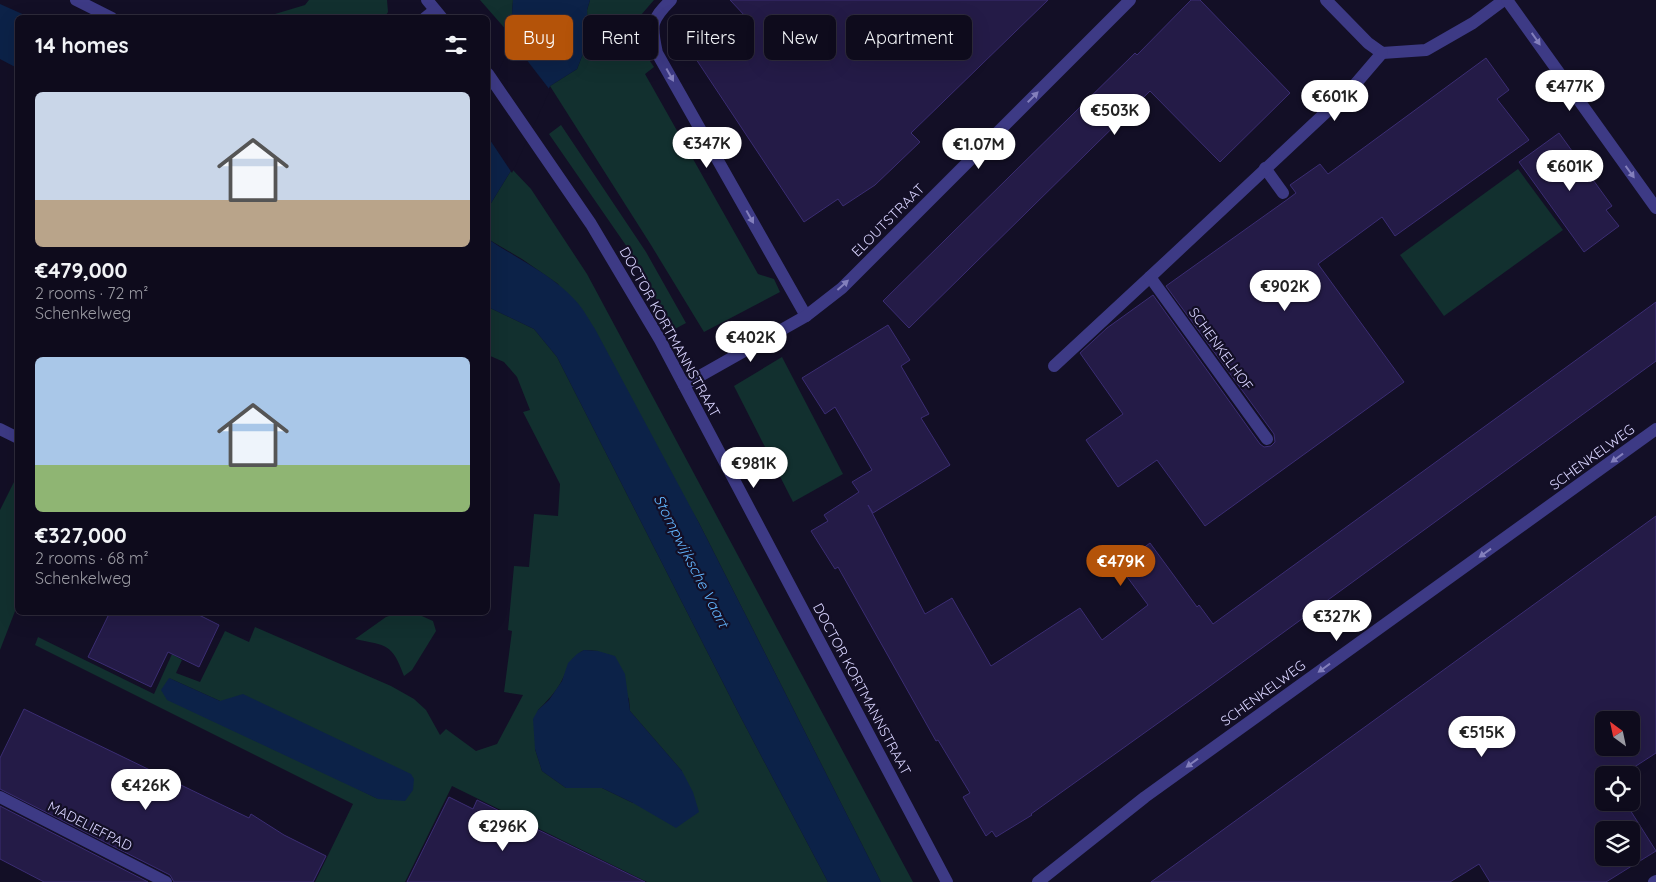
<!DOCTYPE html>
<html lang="en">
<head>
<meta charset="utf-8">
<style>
	:root { --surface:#0e0b1c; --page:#1c1929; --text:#f1f3f6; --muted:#9b9ba3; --line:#2e2b3b; --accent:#b45309 }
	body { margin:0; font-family:Quicksand,sans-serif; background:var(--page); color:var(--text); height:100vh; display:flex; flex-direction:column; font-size:19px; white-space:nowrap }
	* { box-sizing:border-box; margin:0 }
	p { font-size:16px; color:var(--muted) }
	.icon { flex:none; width:28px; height:28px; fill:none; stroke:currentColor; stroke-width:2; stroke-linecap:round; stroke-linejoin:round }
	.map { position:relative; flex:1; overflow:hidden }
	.drawer { position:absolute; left:15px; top:15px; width:475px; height:600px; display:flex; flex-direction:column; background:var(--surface); border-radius:8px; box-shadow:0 5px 20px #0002,0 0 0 1px var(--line) }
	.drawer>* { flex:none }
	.hud { position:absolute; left:505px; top:15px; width:475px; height:45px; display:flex; gap:10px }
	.needle { width:32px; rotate:327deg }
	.buttons { position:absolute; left:1595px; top:711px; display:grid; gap:10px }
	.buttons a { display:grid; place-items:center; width:45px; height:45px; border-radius:8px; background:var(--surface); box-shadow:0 5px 20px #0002,0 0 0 1px var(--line); font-size:25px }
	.price { position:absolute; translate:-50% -42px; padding:0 11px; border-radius:18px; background:#fff; color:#222; font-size:16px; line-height:32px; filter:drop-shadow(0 1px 2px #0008) }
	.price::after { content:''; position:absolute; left:50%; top:30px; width:15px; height:11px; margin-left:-8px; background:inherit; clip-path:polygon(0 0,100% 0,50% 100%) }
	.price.active { background:var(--accent); color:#fff }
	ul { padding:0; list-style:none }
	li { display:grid; align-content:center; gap:10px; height:265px; padding:0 20px }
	li span { display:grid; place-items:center; height:155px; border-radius:8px; color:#555 }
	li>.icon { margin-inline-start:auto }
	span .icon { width:90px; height:90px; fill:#fffc; stroke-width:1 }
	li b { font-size:21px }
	h2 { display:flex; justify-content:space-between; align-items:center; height:60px; padding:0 20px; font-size:21px }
	.chip { padding:0 18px; border-radius:8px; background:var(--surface); box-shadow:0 5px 20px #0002,0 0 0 1px var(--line); font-size:18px; line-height:45px }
	.chip.active { background:var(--accent); color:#fff }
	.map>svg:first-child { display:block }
	.green { fill:#12302f; fill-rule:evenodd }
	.water { fill:#0c2248 }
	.pier { fill:#130f26 }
	.building { fill:#241b47; stroke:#3b2d73; fill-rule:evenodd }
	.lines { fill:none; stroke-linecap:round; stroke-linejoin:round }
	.lane { stroke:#3d3a85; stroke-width:12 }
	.street { stroke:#3d3a85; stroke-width:12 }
	.oneway { fill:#837fbc }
	.labels { text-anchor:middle; stroke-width:4.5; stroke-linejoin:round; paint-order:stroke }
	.street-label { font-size:14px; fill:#d9d4ff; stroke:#130f26 }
	.water-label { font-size:15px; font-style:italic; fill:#62b6ff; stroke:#130f26 }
</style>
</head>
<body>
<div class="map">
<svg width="1656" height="882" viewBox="0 0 1656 882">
	<rect width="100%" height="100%" fill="#130f26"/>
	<!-- green -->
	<g class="green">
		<path d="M309 0H387L388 12 384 18 265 17 305 5Z"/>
		<path d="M480 0H513L512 14 515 40Z"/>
		<path d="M590 0H654L641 15 638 33 643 51 654 67 645 74 758 274 774 279 780 292 704 332 651 245 550 86 577 69 588 41 587 10Z"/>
		<path d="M561 125 646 252 686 323 673 330 634 257 549 134Z"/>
		<path d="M512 169 531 189 587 274 913 882H881L699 523 558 284 522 259 488 239V208Z"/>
		<path d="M1518 169 1563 230 1444 316 1400 255Z"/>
		<path d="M488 307 534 329 557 357 739 714 828 882H647L452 786 405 882H315L353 804 35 645 38 637 154 694 172 654 182 660 176 673 200 682 225 631 249 642 255 627 391 686 414 699 426 710 440 735 446 729 476 751 497 744 523 695 504 692 512 631 508 630 514 566 529 567 534 514 558 516 560 484 523 412 530 410 517 377 504 362 488 355ZM584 650 598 651 629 699 630 711 682 771 633 803 602 788H566L542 771 535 749 538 710C547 701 555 693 561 682 570 666 566 661 584 650ZM169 678 220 701 378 799 360 790Z"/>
		<path d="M782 357 843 474 793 502 734 386Z"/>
		<path d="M17 476V606L0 650V510Z"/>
		<path d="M400 612 415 613 433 621 436 631 412 670 404 676C392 643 387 646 355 639L386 617Z"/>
	</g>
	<!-- water -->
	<g class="water">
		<path d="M513 0H590L587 10 588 41 577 69 550 86 512 169 488 208V101L515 40 512 14Z"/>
		<path d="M0 4 29 17 18 18 17 68 0 59Z"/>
		<path d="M488 239C517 259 550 273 575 300 583 308 589 320 595 329L699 523 881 882H828L739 714 557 357 534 329 488 307Z"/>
		<path d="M584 650 598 651 615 656 625 674 630 711 682 771 693 792 699 812 676 828 633 803 602 788H566L542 771 535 749 533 719 538 710 549 700 562 681 568 663 577 654Z"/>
		<path d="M169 678 220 701 243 694 411 774 414 779 413 790 405 801 378 799 167 700 161 690Z"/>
	</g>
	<!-- pier -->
	<path class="pier" d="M512 41 550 90 512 173 488 137V95Z"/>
	<!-- building -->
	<g class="building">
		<path d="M730 0H1048L911 133 920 142 875 185 843 206 838 199 804 222 692 53 746 17Z"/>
		<path d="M1191 0H1200L1290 93 1220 162 1150 91 909 328 883 301 1135 53 1137 55Z"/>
		<path d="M1486 58 1509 90 1497 99 1529 140 1395 236 1382 217 1318 264 1404 382 1205 526 1157 460 1118 487 1086 440 1123 414 1080 353 1107 328 1153 295 1260 444 1264 447 1271 446 1275 442 1274 434 1166 286 1288 199 1296 193 1290 185 1320 164 1328 174Z"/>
		<path d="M1559 133 1612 206 1606 210 1619 226 1584 252 1519 162Z"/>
		<path d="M1656 302V361L1203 691 1031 814 1032 815 996 837 992 831 986 836 963 797 970 793 938 740 936 741 838 567 835 569 811 531 828 521 824 515 859 492 852 482 872 470 835 407 825 414 802 378 888 325 910 360 901 366 929 414 921 418 950 465 873 513 868 505 925 614 952 598 991 666 1080 608 1102 640 1148 605 1119 566 1150 543 1197 607 1199 605 1213 624Z"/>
		<path d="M1656 516V753L1622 775H1604V802H1625L1656 851 1606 882H1490L1479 864 1450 882H1151ZM1604 720H1631V748H1604ZM1604 830H1631V858H1604Z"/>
		<path d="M110 612H193L219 625 199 667 168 652 151 687 88 657Z"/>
		<path d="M24 709 249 818 251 814 284 835 326 856 313 882H174L170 875 0 789V758Z"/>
		<path d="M449 797 473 809 477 800 645 882H407Z"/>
		<path d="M0 806 148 882H44L0 859Z"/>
	</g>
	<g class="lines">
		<!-- lane -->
		<path class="lane" d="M1265 168 1283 193"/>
		<!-- street -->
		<g class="street">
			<path d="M76 0 112 18"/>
			<path d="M427 0 442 18"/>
			<path d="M671 0C650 21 651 25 657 53L806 316"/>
			<path d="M1326 0 1368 43 1382 53 1426 50 1473 23 1504 0"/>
			<path d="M1507 0 1656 208"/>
			<path d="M425 18 435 10"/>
			<path d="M488 74 591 224 660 340 947 882"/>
			<path d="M1054 366 1150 277"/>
			<path d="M684 385 806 316 842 288 1130 0"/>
			<path d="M0 429 18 438"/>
			<path d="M1267 439 1150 277 1352 88 1382 53"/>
			<path d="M0 797 166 882"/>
			<path d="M1038 882 1145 797 1656 429"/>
			<path d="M1654 882 1656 881"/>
		</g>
	</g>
	<!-- one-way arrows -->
	<defs><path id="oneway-solid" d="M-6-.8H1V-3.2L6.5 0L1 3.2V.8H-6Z" transform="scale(1.25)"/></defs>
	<g class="oneway">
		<use href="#oneway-solid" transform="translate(1536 39) rotate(55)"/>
		<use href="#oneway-solid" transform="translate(670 75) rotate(61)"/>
		<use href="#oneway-solid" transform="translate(1033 97) rotate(-45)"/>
		<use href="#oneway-solid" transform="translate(1630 172) rotate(54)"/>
		<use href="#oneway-solid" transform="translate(750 217) rotate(61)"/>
		<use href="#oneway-solid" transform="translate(843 285) rotate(-42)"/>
		<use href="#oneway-solid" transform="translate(1617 458) rotate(144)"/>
		<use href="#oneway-solid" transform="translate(1485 553) rotate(144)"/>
		<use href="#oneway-solid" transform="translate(1324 668) rotate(144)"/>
		<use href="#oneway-solid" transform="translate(1192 763) rotate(144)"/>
	</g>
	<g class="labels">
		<!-- street labels -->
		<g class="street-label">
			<text transform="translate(888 220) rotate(-45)" y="5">ELOUTSTRAAT</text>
			<text transform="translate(670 332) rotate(61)" y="5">DOCTOR KORTMANNSTRAAT</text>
			<text transform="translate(1221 349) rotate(54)" y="5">SCHENKELHOF</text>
			<text transform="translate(1592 457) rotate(-36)" y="5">SCHENKELWEG</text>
			<text transform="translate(862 689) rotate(62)" y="5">DOCTOR KORTMANNSTRAAT</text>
			<text transform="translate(1263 693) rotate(-36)" y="5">SCHENKELWEG</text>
			<text transform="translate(90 826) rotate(27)" y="5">MADELIEFPAD</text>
		</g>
		<!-- water labels -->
		<g class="water-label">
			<text transform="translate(691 561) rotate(63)" y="5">Stompwijksche Vaart</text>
		</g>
	</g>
</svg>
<div class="buttons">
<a><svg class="needle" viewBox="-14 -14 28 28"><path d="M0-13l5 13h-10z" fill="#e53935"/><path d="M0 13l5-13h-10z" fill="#9b9ba3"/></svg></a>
<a><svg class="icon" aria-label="locate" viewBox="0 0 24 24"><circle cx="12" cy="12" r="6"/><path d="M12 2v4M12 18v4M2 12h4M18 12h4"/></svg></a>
<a><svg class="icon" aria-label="layers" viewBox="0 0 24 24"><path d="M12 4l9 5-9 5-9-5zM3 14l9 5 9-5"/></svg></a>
</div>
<b class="price" style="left:1570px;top:112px">€477K</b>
<b class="price" style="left:1335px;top:122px">€601K</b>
<b class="price" style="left:1115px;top:136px">€503K</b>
<b class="price" style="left:707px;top:169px">€347K</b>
<b class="price" style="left:979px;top:170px">€1.07M</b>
<b class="price" style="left:1570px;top:192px">€601K</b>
<b class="price" style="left:1285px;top:312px">€902K</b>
<b class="price" style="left:751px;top:363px">€402K</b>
<b class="price" style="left:754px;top:489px">€981K</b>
<b class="price active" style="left:1121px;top:587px">€479K</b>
<b class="price" style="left:1337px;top:642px">€327K</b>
<b class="price" style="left:1482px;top:758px">€515K</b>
<b class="price" style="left:146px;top:811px">€426K</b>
<b class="price" style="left:503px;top:852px">€296K</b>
<div class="hud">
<a class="chip active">Buy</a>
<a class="chip">Rent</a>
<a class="chip">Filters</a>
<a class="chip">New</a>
<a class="chip">Apartment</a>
</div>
<section class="drawer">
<h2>14 homes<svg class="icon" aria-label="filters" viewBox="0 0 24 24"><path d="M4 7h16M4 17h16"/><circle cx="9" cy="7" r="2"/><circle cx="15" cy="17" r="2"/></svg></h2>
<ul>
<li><span style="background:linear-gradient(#c9d6e8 70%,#b9a48a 0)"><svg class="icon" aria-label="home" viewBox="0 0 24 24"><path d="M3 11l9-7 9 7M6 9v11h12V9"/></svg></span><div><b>€479,000</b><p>2 rooms · 72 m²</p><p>Schenkelweg</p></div></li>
<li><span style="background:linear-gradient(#a9c7e8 70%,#8fb573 0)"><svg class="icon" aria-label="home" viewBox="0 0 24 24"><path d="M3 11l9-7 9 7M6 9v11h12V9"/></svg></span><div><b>€327,000</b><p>2 rooms · 68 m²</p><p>Schenkelweg</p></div></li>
</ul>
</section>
</div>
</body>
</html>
